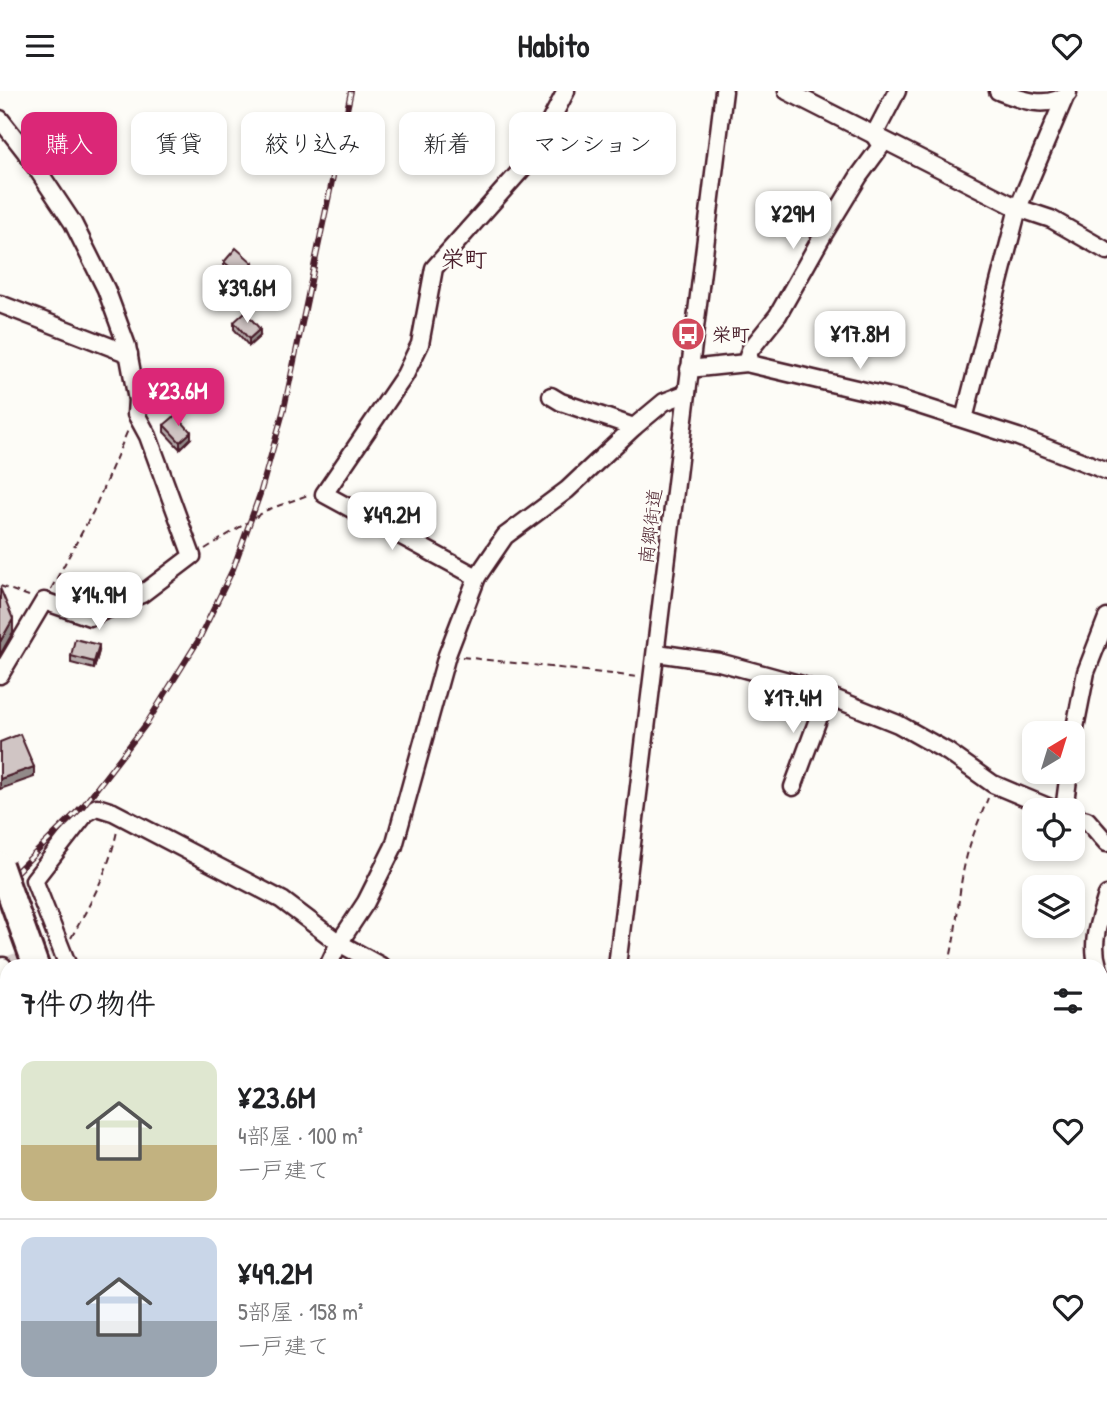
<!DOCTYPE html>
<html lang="ja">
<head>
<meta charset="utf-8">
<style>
	:root { --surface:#fff; --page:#f2f2f2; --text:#202124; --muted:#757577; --line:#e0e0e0; --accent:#db2777 }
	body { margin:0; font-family:"Patrick Hand","Klee One",sans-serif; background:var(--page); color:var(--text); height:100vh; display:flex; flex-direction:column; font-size:26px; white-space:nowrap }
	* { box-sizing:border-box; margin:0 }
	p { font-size:23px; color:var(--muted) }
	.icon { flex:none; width:38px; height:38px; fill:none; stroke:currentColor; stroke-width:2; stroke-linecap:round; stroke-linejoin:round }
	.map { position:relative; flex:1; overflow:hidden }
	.panel { position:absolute; left:0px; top:868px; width:1108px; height:448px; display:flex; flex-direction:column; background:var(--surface); border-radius:21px 21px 0 0; box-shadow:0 4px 10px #0003 }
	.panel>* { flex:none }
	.hud { position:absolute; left:21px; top:21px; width:700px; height:63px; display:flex; gap:14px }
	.needle { width:46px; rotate:38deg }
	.controls { position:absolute; left:1022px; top:630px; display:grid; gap:14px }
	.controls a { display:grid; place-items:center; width:63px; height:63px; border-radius:14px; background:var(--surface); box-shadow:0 4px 10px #0003; font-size:35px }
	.price { position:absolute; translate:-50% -60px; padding:0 16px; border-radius:14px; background:#fff; color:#222; font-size:23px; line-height:46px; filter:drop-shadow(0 2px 4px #0008) }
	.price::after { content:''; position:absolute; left:50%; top:42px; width:21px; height:16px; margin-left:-10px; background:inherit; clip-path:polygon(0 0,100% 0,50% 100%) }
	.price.current { background:var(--accent); color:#fff }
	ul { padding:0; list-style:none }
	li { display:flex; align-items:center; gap:21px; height:175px; padding:0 21px }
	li+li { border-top:2px solid var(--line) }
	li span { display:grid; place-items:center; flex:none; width:196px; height:140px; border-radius:14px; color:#555 }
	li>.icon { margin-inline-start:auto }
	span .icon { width:84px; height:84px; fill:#fffc; stroke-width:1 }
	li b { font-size:30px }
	h2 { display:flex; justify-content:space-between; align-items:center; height:84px; padding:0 21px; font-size:30px }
	.chip { padding:0 24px; border-radius:14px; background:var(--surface); box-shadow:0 4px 10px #0003; font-size:24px; line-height:63px }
	.chip.current { background:var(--accent); color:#fff }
	header { display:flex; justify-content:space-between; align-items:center; height:91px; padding:0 21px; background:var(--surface); font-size:32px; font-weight:800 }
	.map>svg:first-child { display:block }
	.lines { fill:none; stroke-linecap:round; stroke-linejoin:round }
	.minor-tunnel { stroke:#d9d0ce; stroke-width:16; stroke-dasharray:16 8; stroke-linecap:butt }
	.minor-casing { stroke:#4a1f2b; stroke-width:21 }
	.highway-casing { stroke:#4a1f2b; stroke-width:30 }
	.path { stroke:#4a1f2b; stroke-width:2; stroke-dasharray:7 5; stroke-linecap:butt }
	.minor { stroke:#fdfcf7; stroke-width:16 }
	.highway { stroke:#fdfcf7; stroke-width:24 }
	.rail-casing { stroke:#4a1f2b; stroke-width:6 }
	.rail { stroke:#fdfcf7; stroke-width:3.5; stroke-dasharray:10; stroke-linecap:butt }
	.highway-bridge-casing { stroke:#4a1f2b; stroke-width:30; stroke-linecap:butt }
	.highway-bridge { stroke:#fdfcf7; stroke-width:24 }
	.wall { fill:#b3a9a9; stroke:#4a1f2b; stroke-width:2 }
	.shaded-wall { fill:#928a89; stroke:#4a1f2b; stroke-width:2 }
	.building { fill:#d0c5c4; stroke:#4a1f2b; stroke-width:2 }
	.labels { text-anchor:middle; stroke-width:5; stroke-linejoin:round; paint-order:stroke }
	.poi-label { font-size:19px; font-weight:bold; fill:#4a1f2b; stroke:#fdfcf7; text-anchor:start }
	.street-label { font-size:19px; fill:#4a1f2b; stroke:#fdfcf7 }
	.quarter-label { font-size:23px; font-weight:bold; fill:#4a1f2b; stroke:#fdfcf7 }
</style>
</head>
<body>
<header><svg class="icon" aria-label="menu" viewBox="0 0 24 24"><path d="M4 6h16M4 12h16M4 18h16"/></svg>Habito<svg class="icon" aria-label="heart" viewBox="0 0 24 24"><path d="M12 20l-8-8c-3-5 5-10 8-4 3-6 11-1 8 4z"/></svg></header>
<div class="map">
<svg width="1107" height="1316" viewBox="0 0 1107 1316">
	<rect width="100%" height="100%" fill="#fdfcf7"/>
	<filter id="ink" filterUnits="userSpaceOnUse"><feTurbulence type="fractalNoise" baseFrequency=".0143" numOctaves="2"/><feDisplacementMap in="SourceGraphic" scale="14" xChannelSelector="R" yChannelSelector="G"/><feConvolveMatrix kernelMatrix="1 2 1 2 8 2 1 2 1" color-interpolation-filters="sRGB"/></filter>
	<g filter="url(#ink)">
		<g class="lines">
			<!-- minor-tunnel -->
			<path class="minor-tunnel" d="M3 875 52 858"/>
			<defs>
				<g id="minor">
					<path d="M787 0 1018 117 1051 128 1107 160"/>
					<path d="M998 0C1019 8 1048 20 1068 2"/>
					<path d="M0 28 25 60 73 132 106 198 127 255 137 309 136 323 148 345 192 465 142 503 90 526 44 510 0 584"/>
					<path d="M874 44 897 0"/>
					<path d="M0 213 129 263"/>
					<path d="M746 272 750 259 778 224 823 144 859 85 881 55 874 44"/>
					<path d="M689 278 746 272 903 309 1018 346 1107 380"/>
					<path d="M551 305 561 311 634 336"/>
					<path d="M964 328 1018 117 1065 6"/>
					<path d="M477 486 324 403 405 284 420 253 434 177 530 69 566 0"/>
					<path d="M657 562 719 571 799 593 898 633 948 661 993 693 1055 719"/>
					<path d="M1073 647 1086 581 1107 527"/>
					<path d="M793 696 827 604"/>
					<path d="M1064 719 1069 681"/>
					<path d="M1073 725 1087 729 1107 752"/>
					<path d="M68 875 34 789 86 722 97 716 113 721 282 809 339 852 381 875"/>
					<path d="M328 875 339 852 366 811 394 755 447 564 477 486 505 445 567 399 634 336 664 311 687 302"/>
					<path d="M617 875 724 0"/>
					<path d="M1098 875C1090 850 1100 828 1107 804"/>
					<path d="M0 881 3 875"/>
					<path d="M1101 883 1107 901"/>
					<path d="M1101 985 1107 948"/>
					<path d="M0 1037 7 1041"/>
					<path d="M1101 1065 1107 1093"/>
					<path d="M0 1111 7 1095"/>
					<path d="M1101 1217 1107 1203"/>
					<path d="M762 1309 767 1316"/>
					<path d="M909 1309 920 1316"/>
					<path d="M181 1316 184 1309"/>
					<path d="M565 1316V1309"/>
					<path d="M828 1316 832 1309"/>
					<path d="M1055 1316 1058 1309"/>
				</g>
				<g id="highway">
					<path d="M12 808 36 875"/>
					<path d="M116 1309V1316"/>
				</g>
			</defs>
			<!-- minor casing -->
			<use href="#minor" class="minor-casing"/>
			<!-- highway casing -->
			<use href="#highway" class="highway-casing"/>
			<!-- path -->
			<g class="path">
				<path d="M205 458 267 419 308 404"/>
				<path d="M0 495 29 505"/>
				<path d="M51 498 93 421 128 339"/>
				<path d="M462 566 638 586"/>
				<path d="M71 847C91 812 109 779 117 740"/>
				<path d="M948 875C958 841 957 803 966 768 971 747 980 727 988 707"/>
			</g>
			<!-- minor -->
			<use href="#minor" class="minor"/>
			<!-- highway -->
			<use href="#highway" class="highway"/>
			<defs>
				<path id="rail" d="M0 797 83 715 147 632 198 550 233 478 260 403 284 318 351 0"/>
			</defs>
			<!-- rail casing -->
			<use href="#rail" class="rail-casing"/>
			<!-- rail -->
			<use href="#rail" class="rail"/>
			<defs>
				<path id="highway-bridge" d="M0 774 12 808"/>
			</defs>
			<!-- highway-bridge casing -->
			<use href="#highway-bridge" class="highway-bridge-casing"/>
			<!-- highway-bridge -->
			<use href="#highway-bridge" class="highway-bridge"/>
		</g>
		<!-- wall -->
		<g class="wall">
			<path d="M224 171 253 179 242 192 224 178Z"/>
			<path d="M234 231 260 245 249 255 234 238Z"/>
			<path d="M164 334 191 347 180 358 164 341Z"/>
			<path d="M99 560 94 578 71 572V565Z"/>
			<path d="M344 1309H422L420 1316H372Z"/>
		</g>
		<!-- shaded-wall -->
		<g class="shaded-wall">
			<path d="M253 172V179L242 192V186Z"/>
			<path d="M260 238V245L249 255V248Z"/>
			<path d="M191 341V347L180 358V351Z"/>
			<path d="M13 528V541L0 564V551Z"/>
			<path d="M99 554V560L94 578V571Z"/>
			<path d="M34 676V686L0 698V688Z"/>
			<path d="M63 1309H65V1316H61Z"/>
		</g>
		<!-- building -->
		<g class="building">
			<path d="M236 157 253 172 242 186 224 171Z"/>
			<path d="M245 221 260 238 249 248 234 231Z"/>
			<path d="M176 324 191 341 180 351 164 334Z"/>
			<path d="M0 497 13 528 0 551Z"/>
			<path d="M75 548 99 554 94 571 71 565Z"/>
			<path d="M20 643 34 676 0 688V651Z"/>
			<path d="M9 1309H63L61 1316H7Z"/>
			<path d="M371 1309H420L419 1316H399Z"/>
		</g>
	</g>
	<!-- icons -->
	<defs>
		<symbol id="bus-disc" viewBox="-11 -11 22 22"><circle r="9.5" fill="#d1495b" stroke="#fdfcf7"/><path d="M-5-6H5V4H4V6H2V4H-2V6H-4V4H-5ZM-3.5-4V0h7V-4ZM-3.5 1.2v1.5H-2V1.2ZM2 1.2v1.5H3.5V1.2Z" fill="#fff"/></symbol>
	</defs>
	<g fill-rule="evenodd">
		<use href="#bus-disc" x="669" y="224" width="38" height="38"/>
	</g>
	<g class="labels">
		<!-- poi labels -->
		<g class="poi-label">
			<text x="712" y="250">栄町</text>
		</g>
		<!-- street labels -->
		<g class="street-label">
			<text transform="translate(650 435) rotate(-83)" y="7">南郷街道</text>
		</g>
		<!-- quarter labels -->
		<g class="quarter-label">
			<text x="464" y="176">栄町</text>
		</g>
	</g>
</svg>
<div class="controls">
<a><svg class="needle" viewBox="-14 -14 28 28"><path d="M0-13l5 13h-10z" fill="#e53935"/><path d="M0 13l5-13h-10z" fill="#757577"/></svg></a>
<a><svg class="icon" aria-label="locate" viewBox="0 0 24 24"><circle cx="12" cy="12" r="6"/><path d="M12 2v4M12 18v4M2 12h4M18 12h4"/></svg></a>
<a><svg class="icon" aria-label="layers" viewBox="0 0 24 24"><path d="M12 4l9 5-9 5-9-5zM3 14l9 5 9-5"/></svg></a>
</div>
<b class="price" style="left:793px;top:160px">¥29M</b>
<b class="price" style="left:247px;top:234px">¥39.6M</b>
<b class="price" style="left:860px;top:280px">¥17.8M</b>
<b class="price current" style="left:178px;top:337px">¥23.6M</b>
<b class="price" style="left:392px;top:461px">¥49.2M</b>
<b class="price" style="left:99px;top:541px">¥14.9M</b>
<b class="price" style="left:793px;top:644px">¥17.4M</b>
<div class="hud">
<a class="chip current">購入</a>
<a class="chip">賃貸</a>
<a class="chip">絞り込み</a>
<a class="chip">新着</a>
<a class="chip">マンション</a>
</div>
<section class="panel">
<h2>7件の物件<svg class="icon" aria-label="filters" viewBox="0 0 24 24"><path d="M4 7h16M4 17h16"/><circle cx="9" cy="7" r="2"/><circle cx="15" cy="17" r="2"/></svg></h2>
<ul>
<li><span style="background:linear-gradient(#dfe7d0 60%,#c2b280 0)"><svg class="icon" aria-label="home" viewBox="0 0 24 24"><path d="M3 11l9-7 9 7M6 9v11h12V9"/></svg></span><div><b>¥23.6M</b><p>4部屋 · 100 m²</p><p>一戸建て</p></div><svg class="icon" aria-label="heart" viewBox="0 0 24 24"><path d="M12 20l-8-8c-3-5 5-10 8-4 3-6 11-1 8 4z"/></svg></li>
<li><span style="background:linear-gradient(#c9d6e8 60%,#9aa5b1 0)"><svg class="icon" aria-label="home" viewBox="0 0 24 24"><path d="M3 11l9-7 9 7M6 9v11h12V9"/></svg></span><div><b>¥49.2M</b><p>5部屋 · 158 m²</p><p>一戸建て</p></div><svg class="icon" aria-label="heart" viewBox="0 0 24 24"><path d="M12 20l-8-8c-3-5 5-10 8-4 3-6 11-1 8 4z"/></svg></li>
</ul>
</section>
</div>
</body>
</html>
